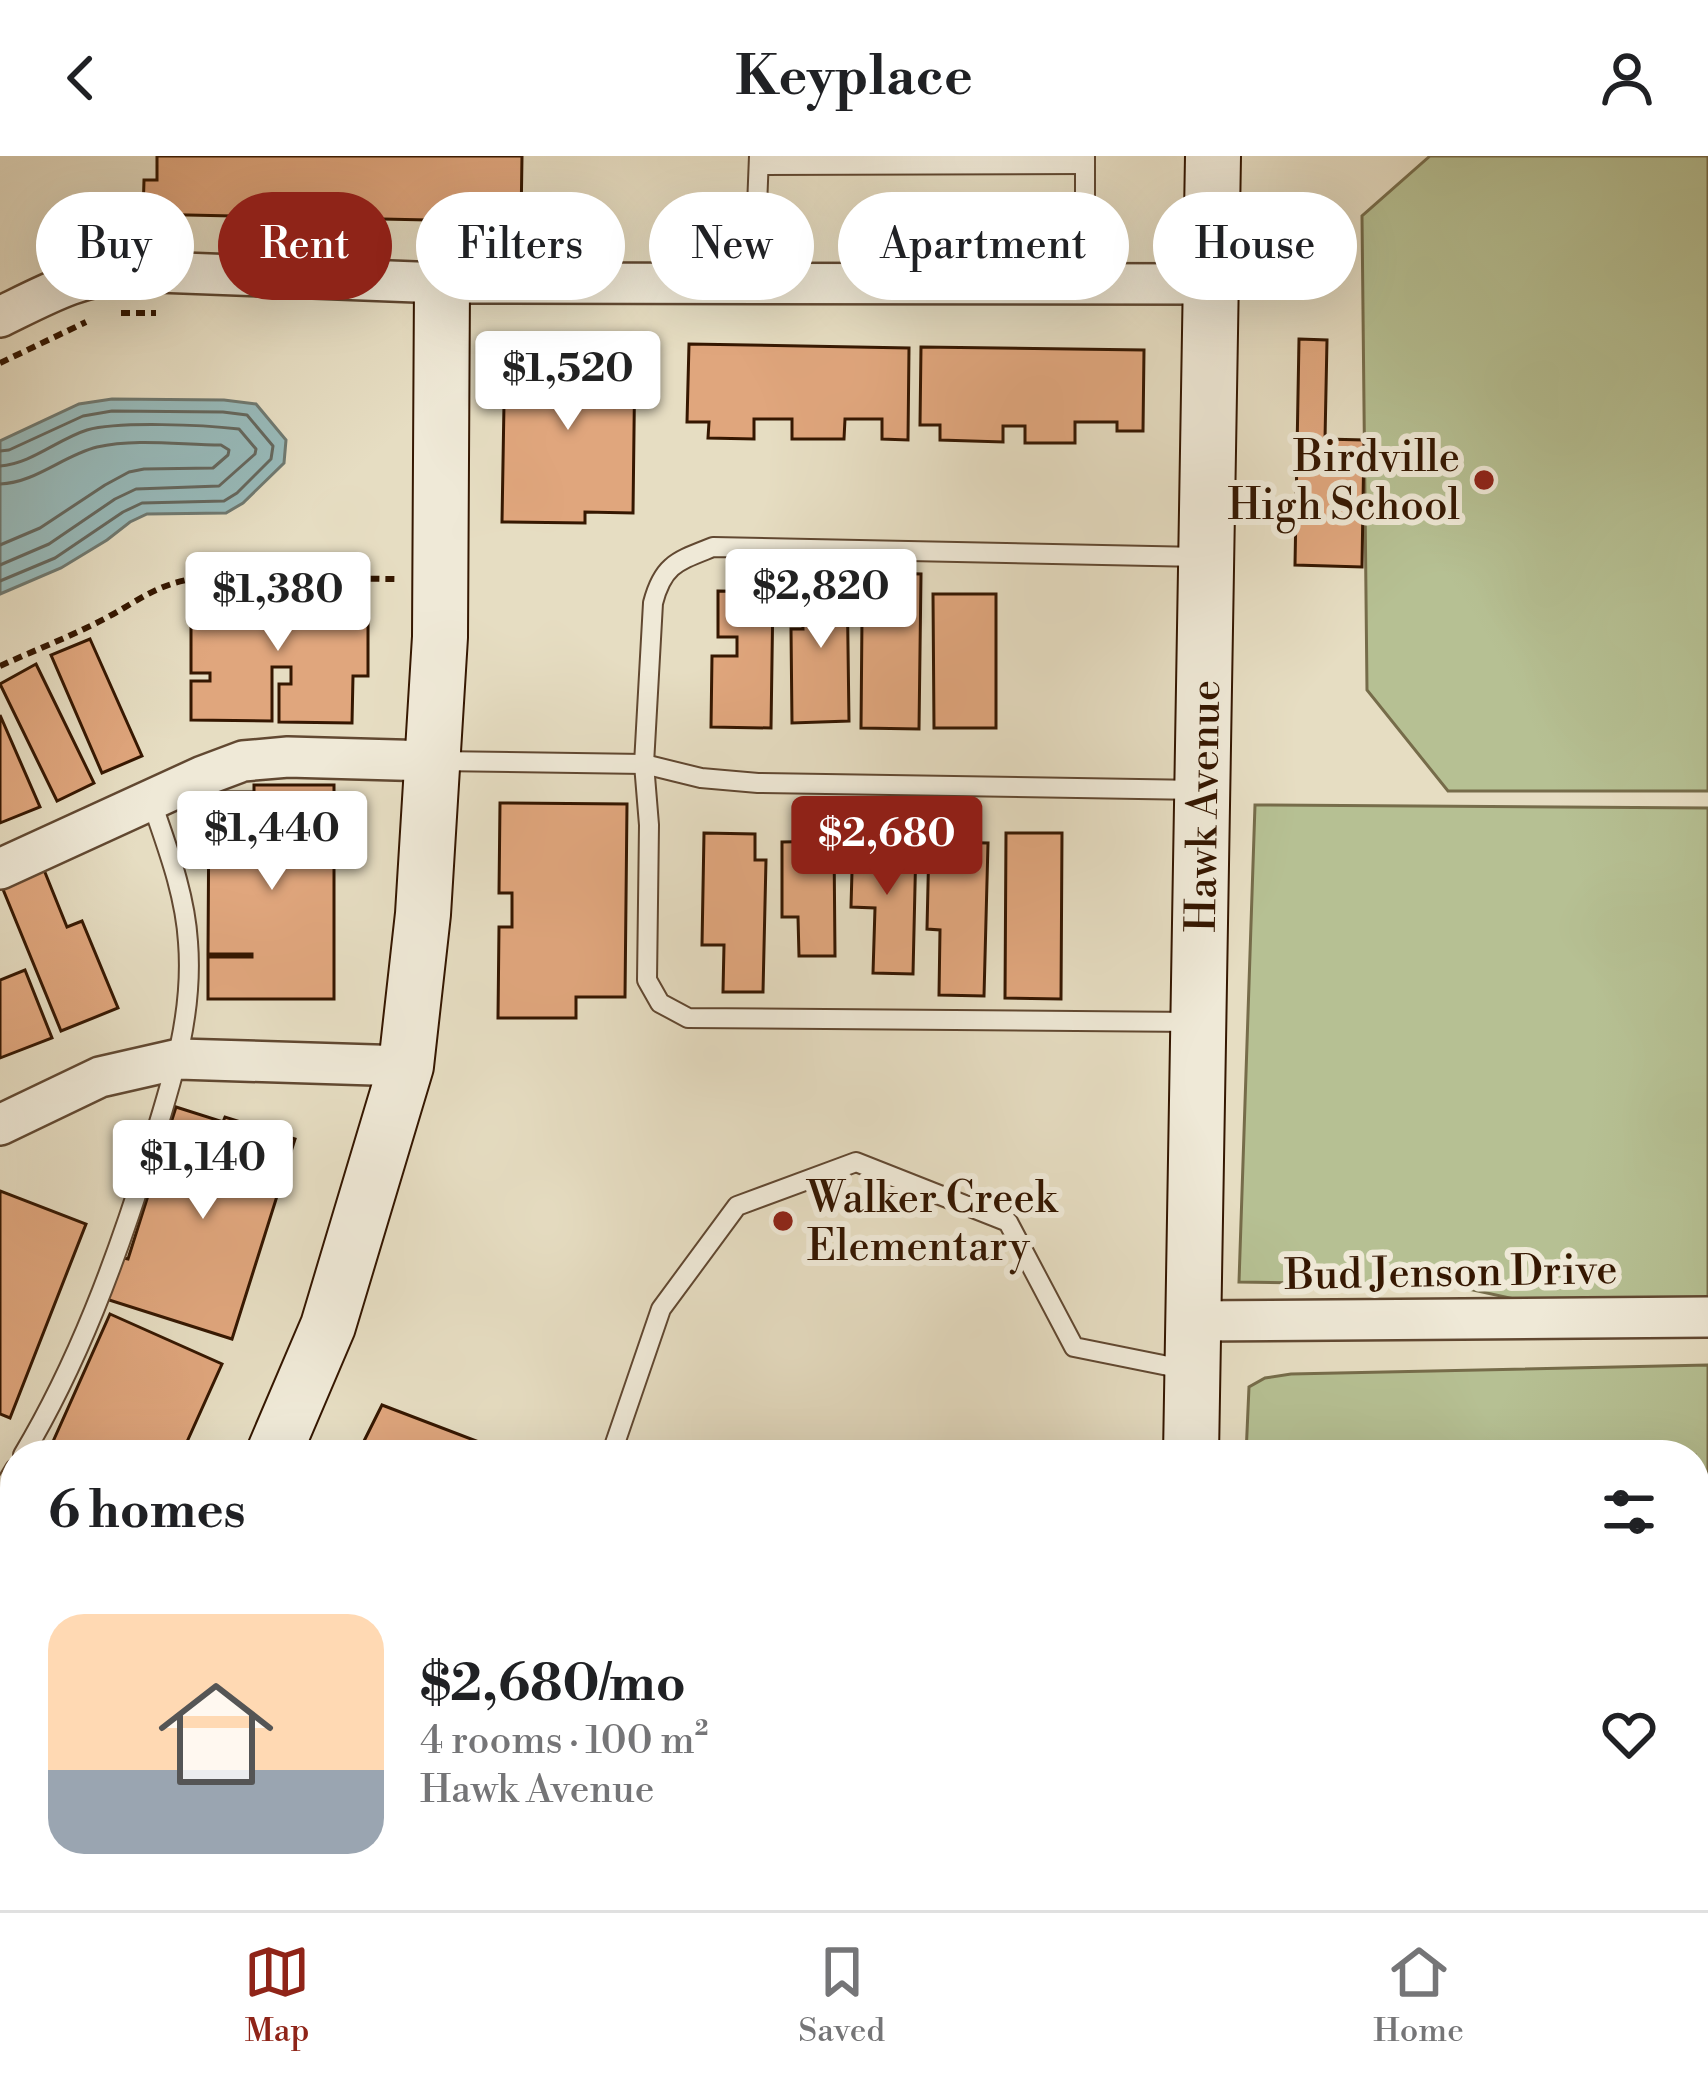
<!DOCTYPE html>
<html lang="en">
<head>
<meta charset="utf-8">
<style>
	:root { --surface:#fff; --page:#f2f2f2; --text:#202124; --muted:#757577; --line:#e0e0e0; --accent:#8f2418 }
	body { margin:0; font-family:"Libre Bodoni",serif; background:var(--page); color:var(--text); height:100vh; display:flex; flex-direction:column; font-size:45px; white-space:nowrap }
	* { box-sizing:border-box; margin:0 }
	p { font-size:39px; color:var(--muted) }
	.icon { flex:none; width:66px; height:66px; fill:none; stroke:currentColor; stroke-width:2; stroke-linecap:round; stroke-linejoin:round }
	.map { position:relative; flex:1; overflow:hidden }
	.side { position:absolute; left:0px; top:1284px; width:1710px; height:471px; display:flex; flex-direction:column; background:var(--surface); border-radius:48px 48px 0 0; box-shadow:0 12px 48px #0002 }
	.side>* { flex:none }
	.banner { position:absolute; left:36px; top:36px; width:1638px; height:108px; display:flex; gap:24px }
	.price { position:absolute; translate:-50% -102px; padding:0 27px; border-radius:12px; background:#fff; color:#222; font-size:39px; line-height:78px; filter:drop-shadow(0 3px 6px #0008) }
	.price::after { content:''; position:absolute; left:50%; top:72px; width:36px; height:27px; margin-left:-18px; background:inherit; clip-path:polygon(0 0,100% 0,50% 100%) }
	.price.active { background:var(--accent); color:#fff }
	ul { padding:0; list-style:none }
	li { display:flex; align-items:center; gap:36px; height:300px; padding:0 48px }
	li span { display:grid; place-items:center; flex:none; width:336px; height:240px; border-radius:36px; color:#555 }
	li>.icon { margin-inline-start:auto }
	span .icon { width:144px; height:144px; fill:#fffc; stroke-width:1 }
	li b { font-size:51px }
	h2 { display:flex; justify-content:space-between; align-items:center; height:144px; padding:0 48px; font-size:51px }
	.chip { padding:0 42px; border-radius:54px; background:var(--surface); box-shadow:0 12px 48px #0002; font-size:42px; line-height:108px }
	.chip.active { background:var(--accent); color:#fff }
	header { display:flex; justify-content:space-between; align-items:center; height:156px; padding:0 48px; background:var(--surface); font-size:54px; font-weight:700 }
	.tabs { display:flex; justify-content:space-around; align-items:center; height:168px; border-top:3px solid var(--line); background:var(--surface); font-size:33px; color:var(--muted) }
	.tabs a { display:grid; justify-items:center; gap:6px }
	.tabs .active { color:var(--accent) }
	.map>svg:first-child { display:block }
	.green { fill:#b6c093; stroke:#766c4a; stroke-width:3 }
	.water { fill:#98baba; stroke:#707970; stroke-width:3 }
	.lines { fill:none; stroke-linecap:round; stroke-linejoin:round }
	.shore { stroke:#66685e; stroke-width:3 }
	.building { fill:#e0a67d; stroke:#351701; stroke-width:3 }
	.lane-casing { stroke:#614831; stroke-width:22 }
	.street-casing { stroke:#614831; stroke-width:44 }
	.secondary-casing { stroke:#351701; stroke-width:58 }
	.path { stroke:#351701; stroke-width:6; stroke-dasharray:9 6; stroke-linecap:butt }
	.lane { stroke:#efe9d7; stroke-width:18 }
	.street { stroke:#efe9d7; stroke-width:39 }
	.secondary { stroke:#efe9d7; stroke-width:54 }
	.poi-dot { fill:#8f2418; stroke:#efe9d7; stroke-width:4.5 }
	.labels { text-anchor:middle; stroke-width:12; stroke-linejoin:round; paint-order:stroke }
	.poi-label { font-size:42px; fill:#351701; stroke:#efe9d7; text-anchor:end }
	.street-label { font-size:42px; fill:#351701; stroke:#efe9d7 }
</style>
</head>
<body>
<header><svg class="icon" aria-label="back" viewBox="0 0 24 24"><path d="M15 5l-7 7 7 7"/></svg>Keyplace<svg class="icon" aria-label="person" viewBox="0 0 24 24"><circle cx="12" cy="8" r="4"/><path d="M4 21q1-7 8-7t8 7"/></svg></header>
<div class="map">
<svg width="1708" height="1754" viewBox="0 0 1708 1754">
	<rect width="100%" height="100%" fill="#e6ddc2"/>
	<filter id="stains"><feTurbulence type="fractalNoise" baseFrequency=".00167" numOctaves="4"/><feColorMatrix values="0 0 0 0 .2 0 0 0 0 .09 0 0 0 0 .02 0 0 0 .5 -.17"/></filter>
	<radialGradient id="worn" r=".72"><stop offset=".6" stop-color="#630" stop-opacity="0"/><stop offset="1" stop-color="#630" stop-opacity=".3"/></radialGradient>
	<!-- green -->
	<g class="green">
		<path d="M1430 0H1708V635H1448L1367 534 1362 60Z"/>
		<path d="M1255 649 1708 652V1143L1542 1149 1450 1129 1239 1126Z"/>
		<path d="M1708 1209V1361L1695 1362V1299H1246L1249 1231 1265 1222 1291 1218Z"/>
	</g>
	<!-- water -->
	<path class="water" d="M112 243 224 244 256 248 286 284 284 307 243 347 226 357 147 358 130 366 107 384 61 412 0 438V285L79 248Z"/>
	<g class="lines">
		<!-- shore -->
		<g class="shore">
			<path d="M0 295 9 294 83 260 112 255 223 256 247 259 273 290 271 303 237 337 224 345 142 347 123 356 55 402 0 425"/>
			<path d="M0 310C31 308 58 283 87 274 119 265 204 269 239 273L256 293 255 298 219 330 136 333 115 343 49 388 0 409"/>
			<path d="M0 328C35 327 64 299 97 291 136 282 182 289 221 289L229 294 228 299 213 312 144 313 129 316 105 329 40 372 0 389"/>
		</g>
	</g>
	<!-- building -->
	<g class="building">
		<path d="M157 0H522L521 66 143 58 144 24H157Z"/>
		<path d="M1299 183 1327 184 1325 283 1364 284 1362 411 1295 409Z"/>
		<path d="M505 188 635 193 633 357 585 356V367L502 366Z"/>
		<path d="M689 188 909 192 908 284 882 283V263H845L844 283H792V263H754V283L708 282 709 266H687Z"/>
		<path d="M921 191 1144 194 1143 275H1117V266H1075V287H1025V270H1003V286L940 284V269H920Z"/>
		<path d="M847 416 849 565 792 567 791 473H803L801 417Z"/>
		<path d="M884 417 921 418 919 573 861 572 862 462H884Z"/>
		<path d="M191 435H368V520H353L352 567 279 566V528H291V511H272V565L191 564V525H210V517H191Z"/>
		<path d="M718 435 773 436 771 572 711 571 712 500H737V481H718Z"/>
		<path d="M933 438H996V572H934Z"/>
		<path d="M90 483 142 600 102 617 51 499Z"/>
		<path d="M36 508 94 627 57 645 0 528Z"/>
		<path d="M0 559 40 651 0 667Z"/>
		<path d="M254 629H334V843H208V801H252V798H208L209 636H254Z"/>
		<path d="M500 647 627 648 625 841H576V862H498L499 771H512V737H499Z"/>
		<path d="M704 677 755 678V704H766L763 836H723L724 789H702Z"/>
		<path d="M1006 677H1062L1061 843 1005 842Z"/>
		<path d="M853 680 892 681V686L916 687 913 818 873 817 875 752 851 751Z"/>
		<path d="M834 685 835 800H799L798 761H782V686Z"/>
		<path d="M929 686 988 687 984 840 939 839 940 774 927 773Z"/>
		<path d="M42 709 67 771 82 765 118 852 61 875 0 726Z"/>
		<path d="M25 814 52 882 0 902V824Z"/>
		<path d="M176 951 223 966 225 961 295 983 232 1183 106 1143 119 1101 128 1103Z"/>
		<path d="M0 1035 86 1068 10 1262 0 1258Z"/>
		<path d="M110 1158 222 1208 181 1299H47Z"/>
		<path d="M382 1249 513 1299H357Z"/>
		<path d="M15 1338V1582L7 1595 0 1590V1363Z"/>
		<path d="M91 1740H262L254 1754H81Z"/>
	</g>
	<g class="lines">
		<defs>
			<g id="lane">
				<path d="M759 9 1085 8"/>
				<path d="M754 127 759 0"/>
				<path d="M1085 128V0"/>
				<path d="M437 605 644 608 701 622 758 627 1200 634"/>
				<path d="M1196 866 688 862 660 847 647 824 649 669 644 608 653 447C663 408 678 405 713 391L1201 401"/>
				<path d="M23 1299C78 1207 116 1104 148 1002 170 931 194 862 188 786 185 737 167 691 151 644"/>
				<path d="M611 1299 661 1153 737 1050 856 1006 1008 1066 1074 1191 1188 1214"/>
				<path d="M0 1338 15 1313"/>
				<path d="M1572 1740 1581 1754"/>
				<path d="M386 1754 394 1740"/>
				<path d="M1474 1754 1485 1740"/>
			</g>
			<g id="street">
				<path d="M0 161C47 138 78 120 131 115L442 127 1212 128"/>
				<path d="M0 713 203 620 243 605 288 601 432 605"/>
				<path d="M0 969 100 921 179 903 406 910"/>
				<path d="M1194 1165 1708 1161"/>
			</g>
			<g id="secondary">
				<path d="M273 1299 328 1170 406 910 423 758 440 481 442 127"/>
				<path d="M1191 1299 1213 0"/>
				<path d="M0 1736 15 1714"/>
				<path d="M1182 1754 1183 1740"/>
			</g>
		</defs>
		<!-- lane casing -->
		<use href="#lane" class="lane-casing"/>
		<!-- street casing -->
		<use href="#street" class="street-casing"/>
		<!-- secondary casing -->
		<use href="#secondary" class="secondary-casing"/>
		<!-- path -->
		<g class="path">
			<path d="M121 157H156"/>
			<path d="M0 207 86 166"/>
			<path d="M0 510C35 494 72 480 106 462 145 441 156 428 203 421L396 423"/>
		</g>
		<!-- lane -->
		<use href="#lane" class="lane"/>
		<!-- street -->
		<use href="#street" class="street"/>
		<!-- secondary -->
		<use href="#secondary" class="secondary"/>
	</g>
	<!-- markers -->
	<g class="poi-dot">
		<circle cx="1484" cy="324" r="12"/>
		<circle cx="783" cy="1065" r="12"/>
	</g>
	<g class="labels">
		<!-- poi labels -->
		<g class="poi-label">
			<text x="1460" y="315">Birdville<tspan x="1460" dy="48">High School</tspan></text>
			<text x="807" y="1056" text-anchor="start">Walker Creek<tspan x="807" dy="48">Elementary</tspan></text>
		</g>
		<!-- street labels -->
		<g class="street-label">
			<text transform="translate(1202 650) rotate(-89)" y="15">Hawk Avenue</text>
			<text transform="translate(1451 1115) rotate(-1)" y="15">Bud Jenson Drive</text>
		</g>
	</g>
	<rect width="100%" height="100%" filter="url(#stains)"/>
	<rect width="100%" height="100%" fill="url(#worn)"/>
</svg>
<b class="price" style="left:568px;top:277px">$1,520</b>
<b class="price" style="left:821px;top:495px">$2,820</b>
<b class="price" style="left:278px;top:498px">$1,380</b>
<b class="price" style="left:272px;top:737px">$1,440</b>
<b class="price active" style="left:887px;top:742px">$2,680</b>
<b class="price" style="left:203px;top:1066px">$1,140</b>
<div class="banner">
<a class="chip">Buy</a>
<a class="chip active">Rent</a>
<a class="chip">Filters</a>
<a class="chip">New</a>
<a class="chip">Apartment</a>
<a class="chip">House</a>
</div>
<section class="side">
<h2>6 homes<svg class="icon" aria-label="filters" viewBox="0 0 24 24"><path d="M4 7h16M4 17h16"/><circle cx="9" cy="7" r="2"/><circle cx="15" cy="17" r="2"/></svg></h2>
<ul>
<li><span style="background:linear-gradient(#ffd9b3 65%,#9aa5b1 0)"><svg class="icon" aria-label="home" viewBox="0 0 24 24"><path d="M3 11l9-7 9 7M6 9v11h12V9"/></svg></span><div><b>$2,680/mo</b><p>4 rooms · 100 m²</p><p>Hawk Avenue</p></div><svg class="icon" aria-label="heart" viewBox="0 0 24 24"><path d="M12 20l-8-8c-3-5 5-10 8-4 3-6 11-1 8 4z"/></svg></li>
</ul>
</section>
</div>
<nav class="tabs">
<a class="active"><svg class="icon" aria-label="map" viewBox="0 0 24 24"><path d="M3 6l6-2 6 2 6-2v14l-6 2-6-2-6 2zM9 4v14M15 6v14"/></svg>Map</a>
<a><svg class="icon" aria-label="saved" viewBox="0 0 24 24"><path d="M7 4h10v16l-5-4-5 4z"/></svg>Saved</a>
<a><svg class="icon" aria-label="home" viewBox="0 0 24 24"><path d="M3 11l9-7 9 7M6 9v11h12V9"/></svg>Home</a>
</nav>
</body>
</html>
